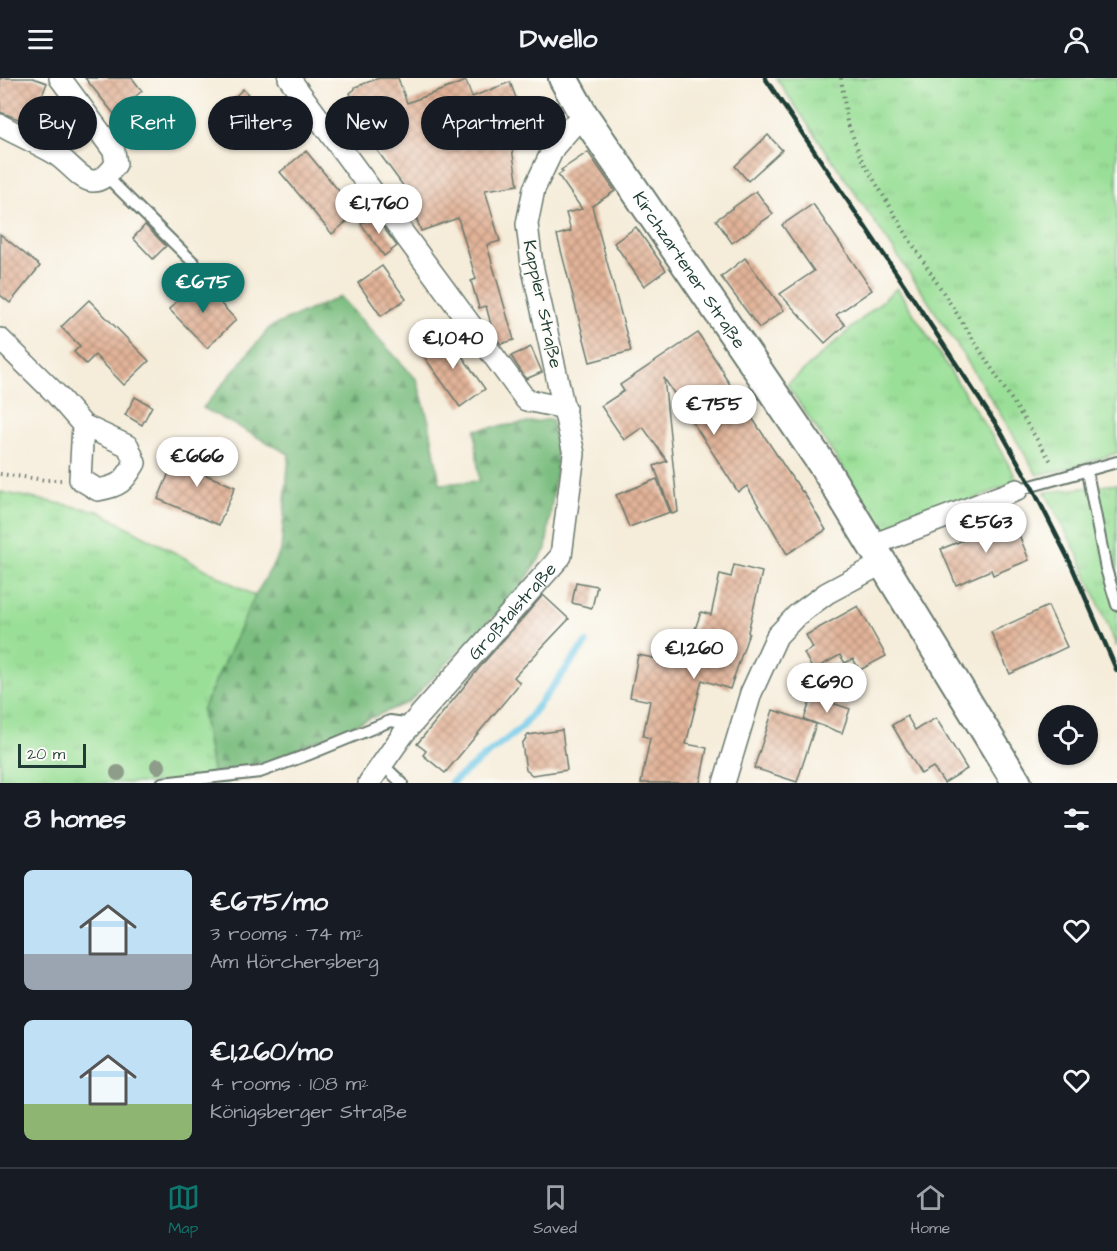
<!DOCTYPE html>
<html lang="en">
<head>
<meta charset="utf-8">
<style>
	:root { --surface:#171b24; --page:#20242c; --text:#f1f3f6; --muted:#9ea1a6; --line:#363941; --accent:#0f766e }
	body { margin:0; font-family:"Architects Daughter",sans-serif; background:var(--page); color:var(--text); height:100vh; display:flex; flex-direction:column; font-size:22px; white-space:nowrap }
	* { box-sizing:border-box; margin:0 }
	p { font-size:20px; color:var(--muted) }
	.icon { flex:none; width:33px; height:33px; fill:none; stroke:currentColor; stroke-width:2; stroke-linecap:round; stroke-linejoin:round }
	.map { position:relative; height:705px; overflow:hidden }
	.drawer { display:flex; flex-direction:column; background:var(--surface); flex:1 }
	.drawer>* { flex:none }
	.banner { position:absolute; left:18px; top:18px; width:600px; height:54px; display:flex; gap:12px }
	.buttons { position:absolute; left:1038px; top:627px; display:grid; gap:12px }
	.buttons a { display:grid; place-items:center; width:60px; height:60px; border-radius:50%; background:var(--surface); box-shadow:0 2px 4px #0004; font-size:30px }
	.scale { position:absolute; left:18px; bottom:15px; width:68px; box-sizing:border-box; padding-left:6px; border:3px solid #1f3d34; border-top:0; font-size:16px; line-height:21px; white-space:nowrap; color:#1f3d34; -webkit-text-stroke:4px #fdfcf7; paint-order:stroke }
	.price { position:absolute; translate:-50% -51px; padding:0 14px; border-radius:21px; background:#fff; color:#222; font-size:20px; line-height:39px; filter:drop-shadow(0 2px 3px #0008) }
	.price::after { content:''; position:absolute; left:50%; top:36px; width:18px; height:14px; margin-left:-9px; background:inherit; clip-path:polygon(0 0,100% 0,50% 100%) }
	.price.on { background:var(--accent); color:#fff }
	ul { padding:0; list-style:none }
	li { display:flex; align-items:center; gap:18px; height:150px; padding:0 24px }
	li span { display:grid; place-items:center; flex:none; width:168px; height:120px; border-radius:9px; color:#555 }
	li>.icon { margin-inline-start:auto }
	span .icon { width:72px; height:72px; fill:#fffc; stroke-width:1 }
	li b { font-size:26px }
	h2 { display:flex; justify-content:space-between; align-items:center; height:72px; padding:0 24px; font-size:26px }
	.pill { padding:0 21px; border-radius:27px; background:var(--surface); box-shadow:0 2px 4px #0004; font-size:21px; line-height:54px }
	.pill.on { background:var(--accent); color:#fff }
	header { display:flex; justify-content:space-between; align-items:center; height:78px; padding:0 24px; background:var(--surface); font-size:27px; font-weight:700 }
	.tabs { display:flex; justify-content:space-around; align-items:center; height:84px; border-top:2px solid var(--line); background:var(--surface); font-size:16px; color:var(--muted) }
	.tabs a { display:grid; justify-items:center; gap:3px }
	.tabs .on { color:var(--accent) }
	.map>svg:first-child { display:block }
	.grass { fill:url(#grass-tufts); stroke:#5c8e66; stroke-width:1.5 }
	.forest { fill:url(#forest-firs); stroke:#4d7e5a; stroke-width:1.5 }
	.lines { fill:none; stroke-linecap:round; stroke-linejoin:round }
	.stream { stroke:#68c5e6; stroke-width:7 }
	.building { fill:url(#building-cross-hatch) }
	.lane-casing { stroke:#6a7a6e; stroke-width:14 }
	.street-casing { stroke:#6a7a6e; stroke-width:24 }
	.secondary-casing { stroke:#6a7a6e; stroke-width:32 }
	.path { stroke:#6a7a6e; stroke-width:4; stroke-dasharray:1.5 4.5; stroke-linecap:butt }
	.lane { stroke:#fff; stroke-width:10 }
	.street { stroke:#fff; stroke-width:21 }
	.secondary { stroke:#fff; stroke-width:28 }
	.rail { stroke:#1f3d34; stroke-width:4.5 }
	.tree { fill:#8d9d89 }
	.labels { text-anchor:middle; stroke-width:4.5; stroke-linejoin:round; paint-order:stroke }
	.street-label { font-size:18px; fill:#1f3d34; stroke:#fdfcf7 }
</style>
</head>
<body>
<header><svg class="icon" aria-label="menu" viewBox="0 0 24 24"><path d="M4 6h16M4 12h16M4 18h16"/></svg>Dwello<svg class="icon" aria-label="person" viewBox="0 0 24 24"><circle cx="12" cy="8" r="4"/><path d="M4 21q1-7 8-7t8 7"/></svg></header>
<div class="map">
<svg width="1117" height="705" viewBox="0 0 1117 705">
	<defs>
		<pattern id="grass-tufts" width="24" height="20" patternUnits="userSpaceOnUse" patternTransform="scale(1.5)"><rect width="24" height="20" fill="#9adf97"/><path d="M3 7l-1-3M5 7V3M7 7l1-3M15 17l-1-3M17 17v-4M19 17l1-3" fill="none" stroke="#84c083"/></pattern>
		<pattern id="forest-firs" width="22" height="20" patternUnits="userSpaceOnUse" patternTransform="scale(1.5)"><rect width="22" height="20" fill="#7bbe80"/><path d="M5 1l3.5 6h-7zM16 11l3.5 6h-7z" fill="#649c6a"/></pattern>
		<pattern id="building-cross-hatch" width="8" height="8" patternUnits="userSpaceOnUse" patternTransform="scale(1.5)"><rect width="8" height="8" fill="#e2b398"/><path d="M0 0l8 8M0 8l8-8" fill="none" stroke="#b7937d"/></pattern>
	</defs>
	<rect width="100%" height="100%" fill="#fdfcf7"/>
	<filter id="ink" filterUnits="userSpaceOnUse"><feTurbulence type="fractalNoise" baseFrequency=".0167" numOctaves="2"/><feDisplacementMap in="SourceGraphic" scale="12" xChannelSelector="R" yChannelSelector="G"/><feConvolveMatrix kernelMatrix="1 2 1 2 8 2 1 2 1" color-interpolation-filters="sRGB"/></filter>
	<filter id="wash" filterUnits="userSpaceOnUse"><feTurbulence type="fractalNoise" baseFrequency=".008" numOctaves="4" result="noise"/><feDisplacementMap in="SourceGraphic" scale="24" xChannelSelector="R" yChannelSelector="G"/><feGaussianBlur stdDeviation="1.35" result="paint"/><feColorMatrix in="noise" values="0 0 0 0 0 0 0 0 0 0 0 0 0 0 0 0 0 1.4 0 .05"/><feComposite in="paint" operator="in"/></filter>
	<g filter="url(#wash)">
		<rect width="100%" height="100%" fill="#f5ecd9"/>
		<!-- grass -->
		<g class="grass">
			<path d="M776 0H1117V375L1066 391 1037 397C957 260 865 130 776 0Z"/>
			<path d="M897 210 992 358 1018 403 888 457 787 307Z"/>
			<path d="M1117 406V569L1079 479 1045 414Z"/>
			<path d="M0 414 98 433 255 518 202 632 212 694 223 692 228 705H0Z"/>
		</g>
		<!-- forest -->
		<path class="forest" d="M340 219 417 302 429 344 440 406 479 403 475 352 552 341 557 384 546 471 519 512 409 624 264 685 213 694 202 632 255 518 281 473 289 376 203 330 270 249Z"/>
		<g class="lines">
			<!-- stream -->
			<path class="stream" d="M451 705 521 650 586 565"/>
		</g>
		<g id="blocks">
			<!-- building -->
			<g class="building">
				<path d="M0 0H33L47 5 31 46 0 34Z"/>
				<path d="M85 0H132L142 13 114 36Z"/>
				<path d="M379 0H398L407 25 466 3 472 19 510 4 530 57 523 60 525 66 512 71 518 107 485 112 500 163 487 167 514 262 501 266 494 258 486 228 479 230 471 203 476 201 458 140 421 153 414 134 421 132 357 45 360 42 350 15 355 11V9Z"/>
				<path d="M243 11 272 43 247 67 217 36Z"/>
				<path d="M291 30 312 54 297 67 276 43Z"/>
				<path d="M70 35 84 54 71 66 55 48Z"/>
				<path d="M768 57 782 72 748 103 735 88Z"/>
				<path d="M306 73 357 135 332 156 280 94Z"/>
				<path d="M588 74 615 113 592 128 631 273 590 284 557 157 571 153 566 135 582 131 558 97 563 94 561 92Z"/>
				<path d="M756 113 773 136 732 165 716 142Z"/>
				<path d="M813 126 872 212 836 237 845 247 825 265 780 216 814 193 782 147Z"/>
				<path d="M374 137 397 168 384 178 361 146Z"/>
				<path d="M145 147 166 168 153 181 133 160Z"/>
				<path d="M636 149 666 192 644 208 614 165Z"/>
				<path d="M0 156 40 188 10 225 0 217Z"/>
				<path d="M745 180 784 232 759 250 721 199Z"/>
				<path d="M382 188 406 221 381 238 358 205Z"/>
				<path d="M199 202 236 242 207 270 169 231Z"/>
				<path d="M89 222 149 283 124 307 95 277 86 286 74 274 80 268 61 249Z"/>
				<path d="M446 255 485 311 460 329 420 273Z"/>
				<path d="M698 255 724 295 723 296 794 403H795L802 414 803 413 826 452 787 476 747 408 738 414 664 300 678 434 672 436 654 388 667 383 643 349 624 362 601 328 624 313 620 307Z"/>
				<path d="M531 269 542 294 526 301 511 278Z"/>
				<path d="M135 319 152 328 142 347 125 337Z"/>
				<path d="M192 369 214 378 206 397 235 409 219 447 158 421 173 385 183 389Z"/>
				<path d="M657 401 670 434 629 449 616 417Z"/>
				<path d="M1014 444 1029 482 993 497 991 492 956 507 941 471 976 457 977 460Z"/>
				<path d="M734 487 762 494 748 554 749 555 730 611 702 602 686 666 707 670 700 705H641L650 660 643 658 650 623 630 619 638 577 683 586 701 534 711 537 720 496 731 499Z"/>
				<path d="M576 504 597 508 592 530 572 525Z"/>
				<path d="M543 517 569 541 514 599 520 605 445 695 423 677 426 673 417 666 485 583Z"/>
				<path d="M858 528 886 578 860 592 853 581 845 585 840 577 813 592 804 575 813 570 806 557Z"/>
				<path d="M1048 528 1067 569 1010 596 991 554Z"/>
				<path d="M812 618 850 631 842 655 804 641Z"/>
				<path d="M773 632 816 646 797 704 754 690Z"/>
				<path d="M907 638 915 652 936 640 967 691 944 705 933 689 921 696 892 647Z"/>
				<path d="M562 652 567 692 532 697 526 692 522 666 528 657Z"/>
			</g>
		</g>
	</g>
	<g filter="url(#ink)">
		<use href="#blocks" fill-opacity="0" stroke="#6a7a6e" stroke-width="1.5"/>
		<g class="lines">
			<defs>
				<g id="lane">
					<path d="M107 99 194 185"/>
					<path d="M1087 394 1106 491 1117 527"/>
					<path d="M1017 412 1117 384"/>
					<path d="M382 686 402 705"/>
					<path d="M162 705 260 694 307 677 390 643 412 646"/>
				</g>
				<g id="street">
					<path d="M289 0 526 322 565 330"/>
					<path d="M0 47C18 57 37 65 54 75 78 90 90 123 116 86L114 73 60 0"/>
					<path d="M0 261 56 316 83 347 128 368 135 385C124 404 120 408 98 412L80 401 83 347"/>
					<path d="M872 467 1017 412"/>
					<path id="s1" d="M369 705 404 655 561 478 574 376 532 187 527 146 534 111 554 69 583 36"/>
					<path d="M724 705 751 615 777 558 797 537 827 515 883 485"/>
				</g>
				<g id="secondary">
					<path id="s2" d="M563 0 583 36 824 389 1017 705"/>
				</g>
			</defs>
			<!-- lane casing -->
			<use href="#lane" class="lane-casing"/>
			<!-- street casing -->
			<use href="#street" class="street-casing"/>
			<!-- secondary casing -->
			<use href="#secondary" class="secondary-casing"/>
			<!-- path -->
			<g class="path">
				<path d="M841 0 847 43 861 80 911 164 1052 385"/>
				<path d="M0 396 46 402H61"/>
			</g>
			<!-- lane -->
			<use href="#lane" class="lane"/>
			<!-- street -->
			<use href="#street" class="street"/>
			<!-- secondary -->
			<use href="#secondary" class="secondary"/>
			<!-- rail -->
			<path class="rail" d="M765 0 903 205 1001 354 1032 409 1070 484 1117 593"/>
		</g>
		<!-- trees -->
		<g class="tree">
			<circle cx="158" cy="688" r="8"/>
			<circle cx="118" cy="695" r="8"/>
		</g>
	</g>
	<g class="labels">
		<!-- street labels -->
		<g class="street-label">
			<text dy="6" stroke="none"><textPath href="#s2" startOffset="230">Kirchzartener Straße</textPath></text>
			<text transform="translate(543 226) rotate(78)" y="6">Kappler Straße</text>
			<text dy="6" stroke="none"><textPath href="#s1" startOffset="224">Großtalstraße</textPath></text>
		</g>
	</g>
</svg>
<div class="buttons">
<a><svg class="icon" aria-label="locate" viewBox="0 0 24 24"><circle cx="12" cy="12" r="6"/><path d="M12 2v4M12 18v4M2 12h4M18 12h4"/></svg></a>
</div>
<div class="scale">20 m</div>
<b class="price" style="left:379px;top:157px">€1,760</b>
<b class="price on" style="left:203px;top:236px">€675</b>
<b class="price" style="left:453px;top:292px">€1,040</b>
<b class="price" style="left:714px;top:358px">€755</b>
<b class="price" style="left:197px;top:410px">€666</b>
<b class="price" style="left:986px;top:476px">€563</b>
<b class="price" style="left:694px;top:602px">€1,260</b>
<b class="price" style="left:827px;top:636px">€690</b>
<div class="banner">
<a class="pill">Buy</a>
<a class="pill on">Rent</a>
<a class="pill">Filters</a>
<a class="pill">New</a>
<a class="pill">Apartment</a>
</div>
</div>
<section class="drawer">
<h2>8 homes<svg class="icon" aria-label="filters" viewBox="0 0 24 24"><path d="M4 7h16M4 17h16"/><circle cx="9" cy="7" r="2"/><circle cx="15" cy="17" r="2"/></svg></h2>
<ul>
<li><span style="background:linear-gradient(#bfe0f5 70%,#9aa5b1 0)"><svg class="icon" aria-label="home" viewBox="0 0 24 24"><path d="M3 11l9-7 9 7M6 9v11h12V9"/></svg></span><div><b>€675/mo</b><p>3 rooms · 74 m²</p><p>Am Hörchersberg</p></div><svg class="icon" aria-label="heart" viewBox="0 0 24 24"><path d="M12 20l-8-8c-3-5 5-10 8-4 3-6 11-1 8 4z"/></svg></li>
<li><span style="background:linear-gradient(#bfe0f5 70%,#8fb573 0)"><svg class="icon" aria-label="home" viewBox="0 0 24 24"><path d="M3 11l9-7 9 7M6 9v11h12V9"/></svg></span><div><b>€1,260/mo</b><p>4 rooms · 108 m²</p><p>Königsberger Straße</p></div><svg class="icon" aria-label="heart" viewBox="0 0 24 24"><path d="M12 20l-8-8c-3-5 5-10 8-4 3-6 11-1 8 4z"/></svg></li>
</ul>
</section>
<nav class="tabs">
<a class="on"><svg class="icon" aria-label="map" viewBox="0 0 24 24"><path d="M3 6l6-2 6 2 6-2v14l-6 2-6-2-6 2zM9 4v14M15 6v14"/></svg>Map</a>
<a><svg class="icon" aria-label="saved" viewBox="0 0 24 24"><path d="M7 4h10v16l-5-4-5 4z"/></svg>Saved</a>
<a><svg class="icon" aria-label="home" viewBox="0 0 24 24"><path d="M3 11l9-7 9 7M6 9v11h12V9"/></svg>Home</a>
</nav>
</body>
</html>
